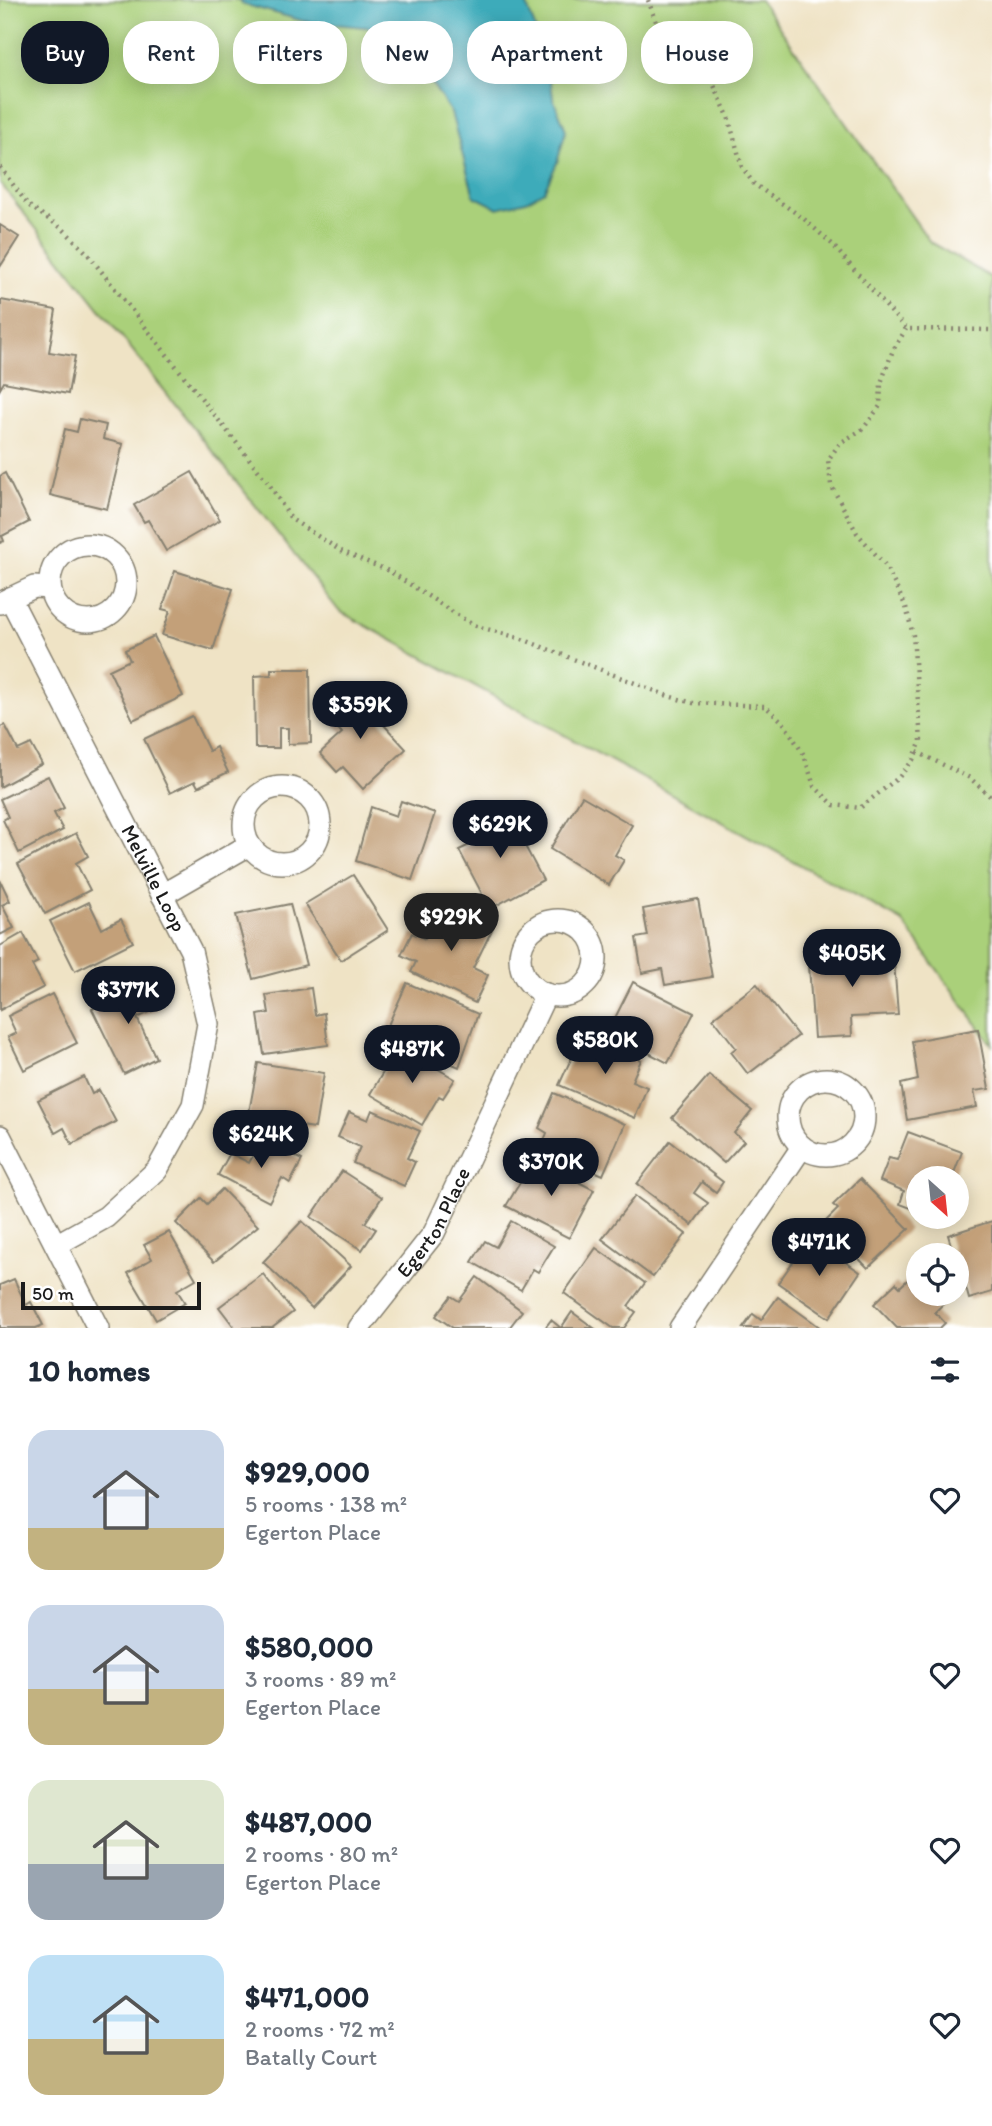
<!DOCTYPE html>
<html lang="en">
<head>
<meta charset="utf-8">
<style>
	:root { --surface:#fff; --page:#f2f2f3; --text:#1f2937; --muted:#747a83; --accent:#111827 }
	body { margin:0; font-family:Itim,sans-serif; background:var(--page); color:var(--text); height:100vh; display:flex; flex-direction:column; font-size:26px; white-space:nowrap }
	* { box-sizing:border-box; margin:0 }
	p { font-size:23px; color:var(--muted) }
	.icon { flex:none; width:38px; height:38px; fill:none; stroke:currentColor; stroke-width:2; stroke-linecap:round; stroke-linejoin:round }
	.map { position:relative; height:1328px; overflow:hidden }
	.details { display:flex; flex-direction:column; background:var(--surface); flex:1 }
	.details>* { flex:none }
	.banner { position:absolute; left:21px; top:21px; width:950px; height:63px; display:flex; gap:14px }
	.needle { width:46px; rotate:153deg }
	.buttons { position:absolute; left:906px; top:1166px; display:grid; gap:14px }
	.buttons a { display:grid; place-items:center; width:63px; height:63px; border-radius:50%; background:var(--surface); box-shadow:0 4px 18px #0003; font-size:35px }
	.scale { position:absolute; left:21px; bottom:18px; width:180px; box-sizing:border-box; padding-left:7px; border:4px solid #1c1c1c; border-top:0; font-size:19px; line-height:24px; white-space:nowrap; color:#1c1c1c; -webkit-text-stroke:5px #fff; paint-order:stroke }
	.price { position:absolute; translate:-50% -60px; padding:0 16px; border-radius:24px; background:var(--accent); color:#fff; font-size:23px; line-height:46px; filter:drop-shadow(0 2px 4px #0008) }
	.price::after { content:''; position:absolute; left:50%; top:42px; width:21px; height:16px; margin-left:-10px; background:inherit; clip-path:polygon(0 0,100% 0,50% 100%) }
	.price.active { background:#222; color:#fff }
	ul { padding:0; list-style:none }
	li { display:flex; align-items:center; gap:21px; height:175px; padding:0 28px }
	li span { display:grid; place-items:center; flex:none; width:196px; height:140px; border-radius:21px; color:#555 }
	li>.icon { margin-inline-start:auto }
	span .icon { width:84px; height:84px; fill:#fffc; stroke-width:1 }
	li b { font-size:30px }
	h2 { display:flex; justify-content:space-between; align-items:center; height:84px; padding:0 28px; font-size:30px }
	.chip { padding:0 24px; border-radius:28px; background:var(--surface); box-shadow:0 4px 18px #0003; font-size:24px; line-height:63px }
	.chip.active { background:var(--accent); color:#fff }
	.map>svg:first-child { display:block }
	.green { fill:#aad07a; stroke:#63764b; stroke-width:2 }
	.water { fill:#3cabba; stroke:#2c646b; stroke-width:2 }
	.building { fill:#c3a079 }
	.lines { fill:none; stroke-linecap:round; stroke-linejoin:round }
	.street-casing { stroke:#868070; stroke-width:24 }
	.path { stroke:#868070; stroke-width:4.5; stroke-dasharray:2 5; stroke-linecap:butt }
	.street { stroke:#fff; stroke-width:21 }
	.labels { text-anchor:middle; stroke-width:6; stroke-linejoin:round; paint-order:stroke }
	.street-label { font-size:21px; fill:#1c1c1c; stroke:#fff }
</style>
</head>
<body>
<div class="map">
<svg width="992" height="1328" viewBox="0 0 992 1328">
	<rect width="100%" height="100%" fill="#fff"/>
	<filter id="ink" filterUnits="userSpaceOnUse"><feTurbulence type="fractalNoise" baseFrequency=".0143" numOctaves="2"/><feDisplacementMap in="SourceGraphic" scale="14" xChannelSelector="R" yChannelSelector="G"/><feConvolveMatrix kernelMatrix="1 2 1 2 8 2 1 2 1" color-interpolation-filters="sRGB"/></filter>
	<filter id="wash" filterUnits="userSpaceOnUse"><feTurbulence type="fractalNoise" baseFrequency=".00686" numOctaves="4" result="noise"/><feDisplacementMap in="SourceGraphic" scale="28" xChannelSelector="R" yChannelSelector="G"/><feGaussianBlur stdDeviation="1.57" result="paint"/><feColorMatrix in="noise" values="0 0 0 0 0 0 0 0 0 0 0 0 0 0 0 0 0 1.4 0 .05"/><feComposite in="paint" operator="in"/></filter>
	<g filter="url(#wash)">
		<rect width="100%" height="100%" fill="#efe3c5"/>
		<!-- green -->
		<path class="green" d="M0 0H760L930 242 992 278V1045L902 921 339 611 0 183Z"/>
		<!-- water -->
		<path class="water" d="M239 0H525L549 67 553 98 566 130 557 163 544 191 526 201 498 208 474 196 451 113 409 48 374 28 303 21 243 4Z"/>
		<g id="blocks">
			<!-- building -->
			<g class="building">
				<path d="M0 225 19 237 0 267Z"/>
				<path d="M1 300 56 310 49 352 75 356 68 394 4 382 0 389Z"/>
				<path d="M80 419 106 425 103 439 123 444 107 509 50 495 65 429 77 432Z"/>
				<path d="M192 472 220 520 166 551 148 520 144 522 134 505Z"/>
				<path d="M5 473 29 522 2 536 4 541 0 543V476Z"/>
				<path d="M175 571 233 589 213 650 162 635 170 611 162 609Z"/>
				<path d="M154 636 183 696 133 720 109 670 130 660 125 650Z"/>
				<path d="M271 669H310L311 743 288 744V728H279V748H255L254 676 271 675Z"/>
				<path d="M352 690 406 749 363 789 343 767 337 772 320 753 342 733 325 714Z"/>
				<path d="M192 716 209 751 216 747 228 772 198 787 195 781 170 793 144 739Z"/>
				<path d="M5 725 18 750 31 744 42 764 0 787V727Z"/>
				<path d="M48 776 64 808 54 813 63 830 19 853 3 820 8 817 0 799Z"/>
				<path d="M582 796 632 825 615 855 624 860 609 885 550 849Z"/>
				<path d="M401 801 435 813 412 880 356 861 371 807 396 816Z"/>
				<path d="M506 810 543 880 490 909 459 850 476 842 469 829Z"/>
				<path d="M76 833 88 856 76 863 90 890 45 914 18 864Z"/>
				<path d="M353 875 388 930 341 960 305 904Z"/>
				<path d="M0 880 10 901 2 905 14 928 0 935Z"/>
				<path d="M698 899 712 977 665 985 662 969 642 973 636 938 648 936 643 909Z"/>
				<path d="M89 902 102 929 121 919 133 942 75 971 50 921Z"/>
				<path d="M443 903 493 928 473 968 488 975 475 1003 411 972 416 962 401 955 412 933 425 939Z"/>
				<path d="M290 904 306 965 253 979 236 915Z"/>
				<path d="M23 933 38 962 32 965 44 987 0 1010V946Z"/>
				<path d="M885 944 886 961H894L898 1015 851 1017 852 1036 814 1038 809 965 833 963 832 947Z"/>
				<path d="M146 982 159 1008 137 1018 156 1058 124 1074 92 1009Z"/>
				<path d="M633 982 694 1013 668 1063 608 1032Z"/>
				<path d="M407 983 478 1014 459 1067 384 1034Z"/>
				<path d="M757 984 798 1036 748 1074 731 1052 736 1048 713 1018Z"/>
				<path d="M311 988 315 1015 324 1013 328 1045 264 1054 258 1015 269 1013 266 995Z"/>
				<path d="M52 994 77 1043 24 1070 8 1037 16 1033 8 1016Z"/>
				<path d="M978 1029 989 1089 974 1091 977 1107 907 1120 901 1084 918 1080 912 1041Z"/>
				<path d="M582 1035 641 1060 632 1081 647 1087 635 1118 559 1085Z"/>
				<path d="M399 1046 455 1079 443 1098 439 1096 422 1125 370 1094Z"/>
				<path d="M258 1063 324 1073 315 1128 248 1118Z"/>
				<path d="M709 1075 752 1111 734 1133 744 1141 724 1163 672 1118Z"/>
				<path d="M84 1077 92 1094 99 1090 116 1122 72 1144 64 1128 55 1133 38 1100Z"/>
				<path d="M554 1093 625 1124 603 1175 541 1148 547 1133 539 1128Z"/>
				<path d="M372 1110 420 1131 407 1158 415 1162 404 1186 353 1163 360 1147 338 1137 349 1112 368 1120Z"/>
				<path d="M908 1132 962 1152 952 1178H919V1211L900 1204 904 1191 880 1181 889 1158 897 1160Z"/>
				<path d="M262 1139 302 1160 290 1183 282 1178 269 1202 218 1175 230 1153 249 1163Z"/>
				<path d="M670 1141 723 1182 716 1192 702 1182 694 1193 708 1203 692 1225 637 1184Z"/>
				<path d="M534 1159 594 1190 569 1238 506 1206Z"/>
				<path d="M342 1171 382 1197 365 1223 376 1229 362 1250 311 1217Z"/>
				<path d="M860 1179 909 1229 868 1268 824 1223 838 1209 833 1205Z"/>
				<path d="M222 1189 258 1226 214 1262 176 1223 201 1198 207 1204Z"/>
				<path d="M635 1196 686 1234 653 1277 602 1239Z"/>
				<path d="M302 1221 351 1266 312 1308 263 1262Z"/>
				<path d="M511 1221 554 1246 538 1272 533 1269 521 1290 472 1262 485 1241 496 1247Z"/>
				<path d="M992 1221V1292L969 1299 957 1255H954L948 1235Z"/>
				<path d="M169 1232 196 1279 177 1290 185 1303 156 1320 128 1273 152 1259 144 1245Z"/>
				<path d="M810 1238 860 1272 829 1318 778 1283Z"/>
				<path d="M596 1248 645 1283 628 1306 636 1312 624 1328H613L564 1293Z"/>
				<path d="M917 1271 919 1293H938L946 1301 935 1312 945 1323 940 1328H897L874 1304 896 1283 900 1287Z"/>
				<path d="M263 1274 293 1312 272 1328H235L219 1307Z"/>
				<path d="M477 1277 522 1311 509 1328H453L436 1316 451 1296 459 1301Z"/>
				<path d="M14 1279 26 1305 31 1302 43 1325 36 1328H0V1285Z"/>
				<path d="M778 1297 821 1328H743L753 1314 761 1320Z"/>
				<path d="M572 1312 594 1328H545L551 1320 561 1328Z"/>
			</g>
		</g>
	</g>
	<g filter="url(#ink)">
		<use href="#blocks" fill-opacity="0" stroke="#868070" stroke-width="2"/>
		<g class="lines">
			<defs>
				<g id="street">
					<circle cx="88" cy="583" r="38"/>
					<path id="s1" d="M10 598 191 951 208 1024 193 1105 157 1170 106 1217 56 1245"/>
					<path d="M0 603 34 587 50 588"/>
					<circle cx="282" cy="825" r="38"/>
					<path d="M162 895 249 845"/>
					<circle cx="558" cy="958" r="38"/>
					<circle cx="826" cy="1117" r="38"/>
					<path d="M0 1136 98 1328"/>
					<path id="s2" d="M359 1328 434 1233 546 994"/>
					<path d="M680 1328 802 1147"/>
				</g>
			</defs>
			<!-- street casing -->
			<use href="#street" class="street-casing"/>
			<!-- path -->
			<g class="path">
				<path d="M648 0 662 38 712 81 728 116 742 167 754 184 803 218 832 244 906 329 992 330"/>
				<path d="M0 167 28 205 63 229 86 252 269 484 291 519 341 551 389 571 473 625 522 639 668 696 693 703 765 706 783 722 804 755 814 786 834 805 860 808 899 777 913 760 921 741 913 635 906 607 885 565 857 533 831 485 828 460 840 443 863 429 880 406 881 383 893 350 906 329"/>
				<path d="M917 752 970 778 992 798"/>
			</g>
			<!-- street -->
			<use href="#street" class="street"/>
		</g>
	</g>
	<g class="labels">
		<!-- street labels -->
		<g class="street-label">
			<text dy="7" stroke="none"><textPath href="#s1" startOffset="315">Melville Loop</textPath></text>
			<text dy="7" stroke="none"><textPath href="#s2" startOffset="130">Egerton Place</textPath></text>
		</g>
	</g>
</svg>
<div class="buttons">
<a><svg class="needle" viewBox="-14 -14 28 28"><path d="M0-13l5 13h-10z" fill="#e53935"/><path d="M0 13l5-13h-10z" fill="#747a83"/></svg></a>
<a><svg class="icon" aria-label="locate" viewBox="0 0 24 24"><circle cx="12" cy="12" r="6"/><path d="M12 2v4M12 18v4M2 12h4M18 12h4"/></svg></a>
</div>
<div class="scale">50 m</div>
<b class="price" style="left:360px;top:741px">$359K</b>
<b class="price" style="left:500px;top:860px">$629K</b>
<b class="price active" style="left:451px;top:953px">$929K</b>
<b class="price" style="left:852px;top:989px">$405K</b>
<b class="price" style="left:128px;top:1026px">$377K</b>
<b class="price" style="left:605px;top:1076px">$580K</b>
<b class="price" style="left:412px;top:1085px">$487K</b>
<b class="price" style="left:261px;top:1170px">$624K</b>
<b class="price" style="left:551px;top:1198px">$370K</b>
<b class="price" style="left:819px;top:1278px">$471K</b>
<div class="banner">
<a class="chip active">Buy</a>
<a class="chip">Rent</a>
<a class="chip">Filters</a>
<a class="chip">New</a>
<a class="chip">Apartment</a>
<a class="chip">House</a>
</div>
</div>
<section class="details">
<h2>10 homes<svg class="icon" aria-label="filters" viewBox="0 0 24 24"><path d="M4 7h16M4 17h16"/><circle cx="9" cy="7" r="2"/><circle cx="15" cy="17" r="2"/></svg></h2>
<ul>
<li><span style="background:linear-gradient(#c9d6e8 70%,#c2b280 0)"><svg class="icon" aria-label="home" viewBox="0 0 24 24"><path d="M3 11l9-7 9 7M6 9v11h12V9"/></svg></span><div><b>$929,000</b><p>5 rooms · 138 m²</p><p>Egerton Place</p></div><svg class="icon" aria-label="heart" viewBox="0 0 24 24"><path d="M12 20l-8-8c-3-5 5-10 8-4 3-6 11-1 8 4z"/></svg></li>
<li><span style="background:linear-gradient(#c9d6e8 60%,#c2b280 0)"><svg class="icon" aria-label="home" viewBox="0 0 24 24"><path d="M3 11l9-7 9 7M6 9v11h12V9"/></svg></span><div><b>$580,000</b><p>3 rooms · 89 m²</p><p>Egerton Place</p></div><svg class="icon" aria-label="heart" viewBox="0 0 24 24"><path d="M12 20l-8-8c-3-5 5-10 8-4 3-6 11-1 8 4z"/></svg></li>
<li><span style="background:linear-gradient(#dfe7d0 60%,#9aa5b1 0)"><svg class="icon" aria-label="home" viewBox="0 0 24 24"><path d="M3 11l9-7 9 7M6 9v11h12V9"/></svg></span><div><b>$487,000</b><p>2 rooms · 80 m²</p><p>Egerton Place</p></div><svg class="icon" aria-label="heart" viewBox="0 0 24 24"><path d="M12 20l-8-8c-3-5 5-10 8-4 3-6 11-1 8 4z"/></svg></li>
<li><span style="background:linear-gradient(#bfe0f5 60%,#c2b280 0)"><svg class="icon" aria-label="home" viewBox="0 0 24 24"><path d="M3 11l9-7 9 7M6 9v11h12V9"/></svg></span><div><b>$471,000</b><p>2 rooms · 72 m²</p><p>Batally Court</p></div><svg class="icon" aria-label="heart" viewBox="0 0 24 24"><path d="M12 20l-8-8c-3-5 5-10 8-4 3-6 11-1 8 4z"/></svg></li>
</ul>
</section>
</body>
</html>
